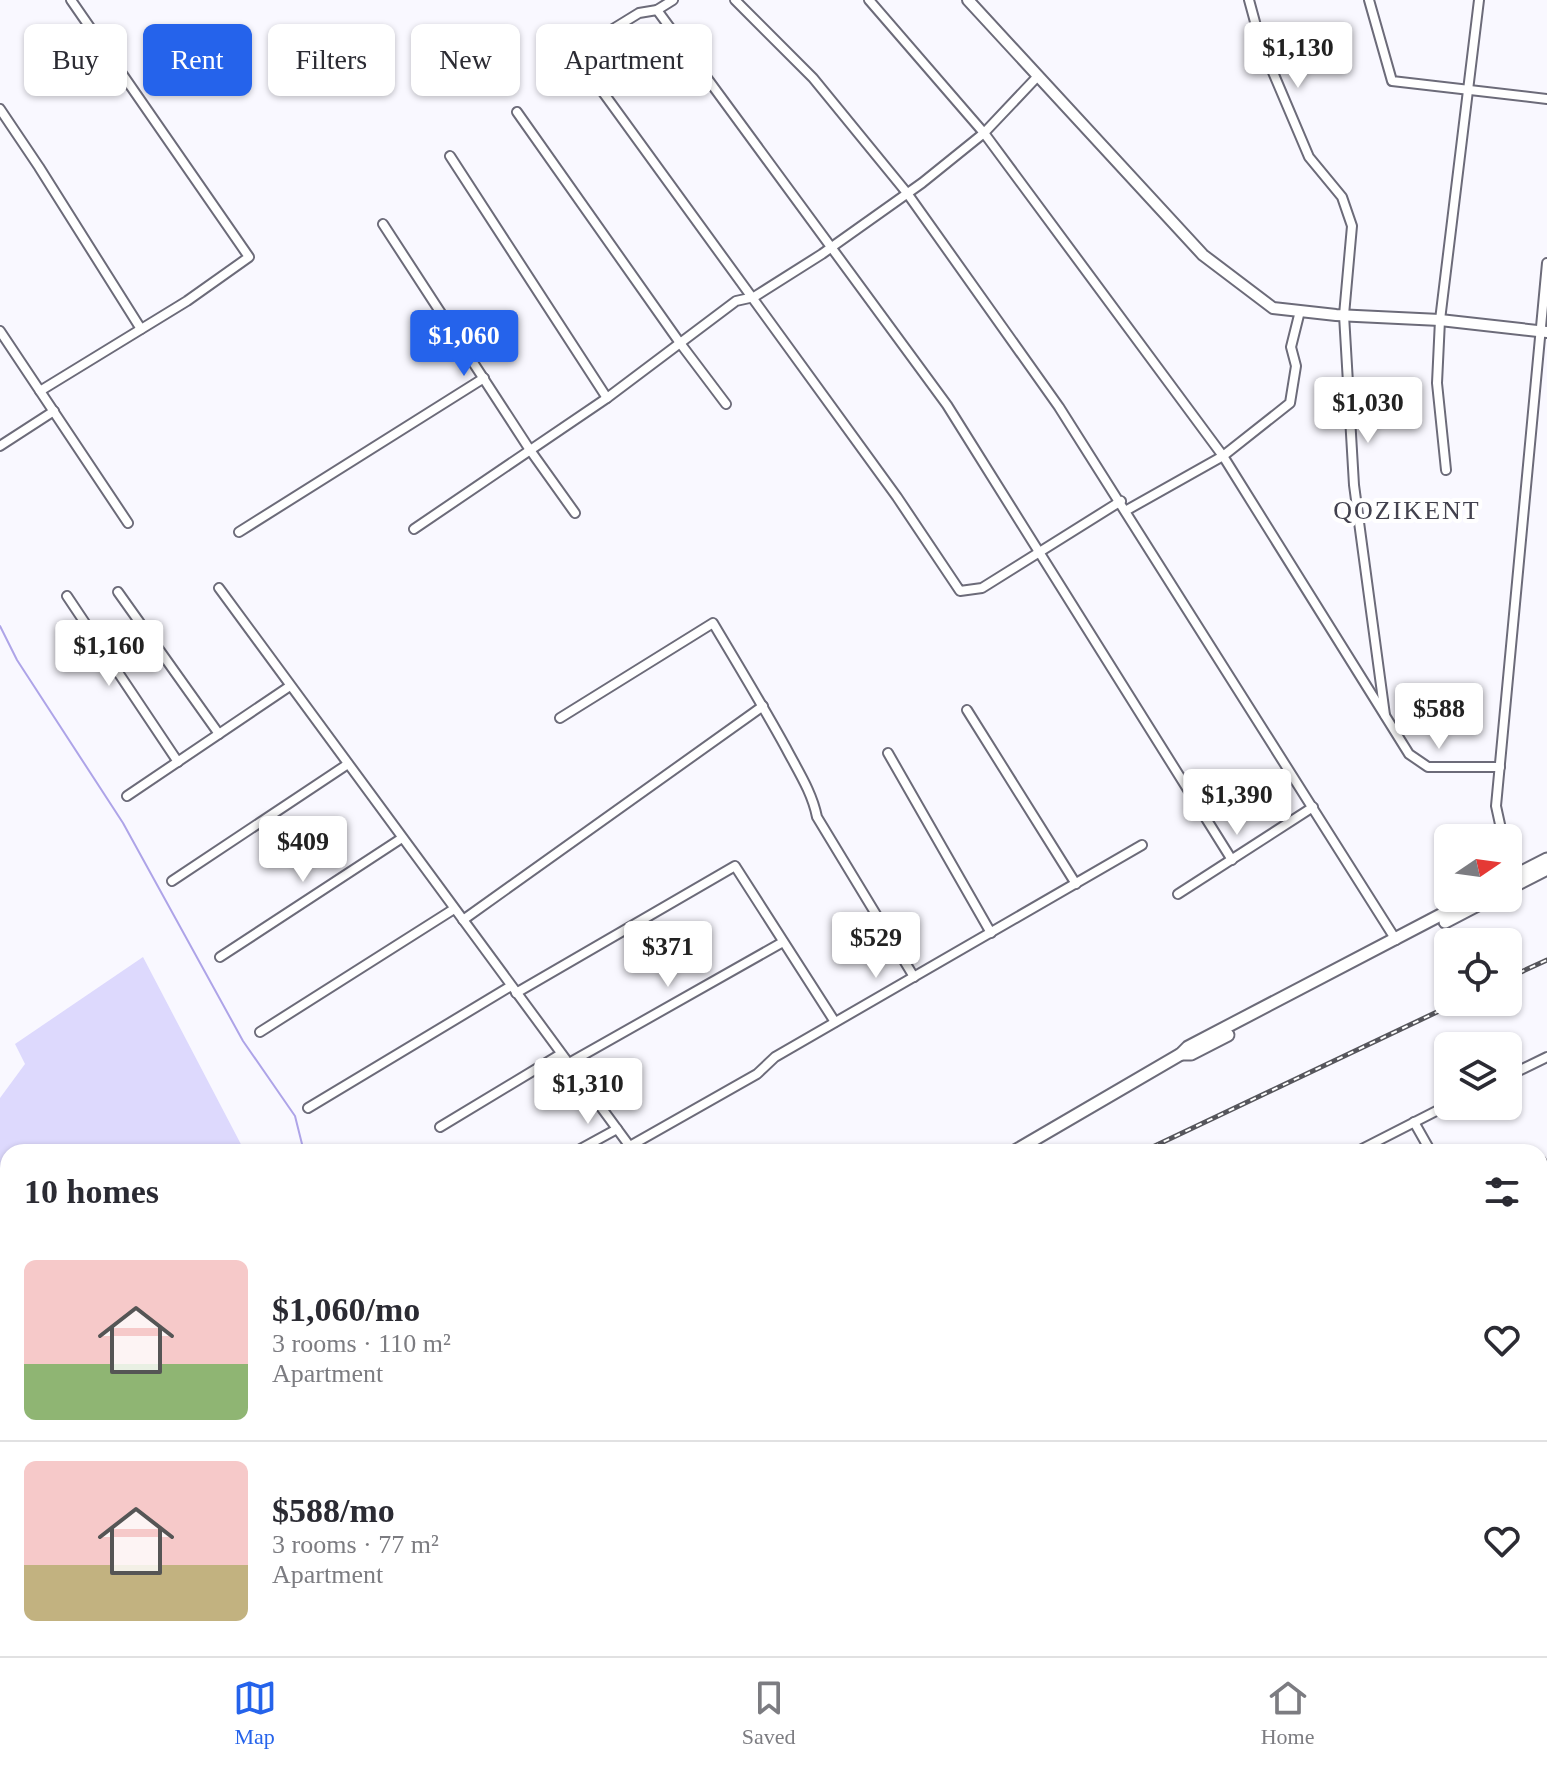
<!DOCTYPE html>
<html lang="en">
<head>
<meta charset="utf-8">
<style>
	:root { --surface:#fff; --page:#f7f7f7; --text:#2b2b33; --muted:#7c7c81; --line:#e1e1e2; --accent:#2563eb }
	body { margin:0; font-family:Georgia,serif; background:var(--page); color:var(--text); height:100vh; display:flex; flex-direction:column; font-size:30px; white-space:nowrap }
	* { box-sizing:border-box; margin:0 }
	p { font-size:26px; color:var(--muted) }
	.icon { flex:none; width:44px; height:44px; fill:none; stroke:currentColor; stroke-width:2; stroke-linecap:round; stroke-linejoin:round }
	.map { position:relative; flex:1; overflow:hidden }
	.drawer { position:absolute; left:0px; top:1144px; width:1548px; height:512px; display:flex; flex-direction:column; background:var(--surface); border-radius:24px 24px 0 0; box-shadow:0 2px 6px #0004 }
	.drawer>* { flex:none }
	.guide { position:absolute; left:24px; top:24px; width:800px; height:72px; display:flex; gap:16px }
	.needle { width:52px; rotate:77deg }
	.buttons { position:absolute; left:1434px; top:824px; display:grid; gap:16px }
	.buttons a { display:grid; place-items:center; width:88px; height:88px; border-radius:12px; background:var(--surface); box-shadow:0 2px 6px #0004; font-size:40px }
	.price { position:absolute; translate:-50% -68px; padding:0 18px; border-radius:8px; background:#fff; color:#222; font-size:26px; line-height:52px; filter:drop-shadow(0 2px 4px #0008) }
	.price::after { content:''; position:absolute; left:50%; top:48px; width:24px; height:18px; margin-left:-12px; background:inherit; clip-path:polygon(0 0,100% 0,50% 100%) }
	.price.active { background:var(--accent); color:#fff }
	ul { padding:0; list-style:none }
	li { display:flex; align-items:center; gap:24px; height:200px; padding:0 24px }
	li+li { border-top:2px solid var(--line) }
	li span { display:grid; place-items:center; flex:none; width:224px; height:160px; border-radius:12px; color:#555 }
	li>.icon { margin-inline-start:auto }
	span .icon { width:96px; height:96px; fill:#fffc; stroke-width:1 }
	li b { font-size:34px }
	h2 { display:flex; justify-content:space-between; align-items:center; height:96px; padding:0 24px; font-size:34px }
	.pill { padding:0 28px; border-radius:12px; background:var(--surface); box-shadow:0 2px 6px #0004; font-size:28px; line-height:72px }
	.pill.active { background:var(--accent); color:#fff }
	.tab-bar { display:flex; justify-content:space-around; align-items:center; height:112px; border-top:2px solid var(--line); background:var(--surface); font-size:22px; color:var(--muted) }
	.tab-bar a { display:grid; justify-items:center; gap:4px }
	.tab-bar .active { color:var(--accent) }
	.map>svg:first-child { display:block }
	.green { fill:#ddd9fd }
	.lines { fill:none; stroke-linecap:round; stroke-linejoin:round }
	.stream { stroke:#aea4e8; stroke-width:2 }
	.minor-casing { stroke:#6c6b79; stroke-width:12 }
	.tertiary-casing { stroke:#6c6b79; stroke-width:14 }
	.secondary-casing { stroke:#6c6b79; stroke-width:15 }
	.minor { stroke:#fff; stroke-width:8 }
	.tertiary { stroke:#fff; stroke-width:10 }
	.secondary { stroke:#fff; stroke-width:11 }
	.rail-casing { stroke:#56565c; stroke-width:5 }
	.rail { stroke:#fff; stroke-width:2; stroke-dasharray:6; stroke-linecap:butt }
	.labels { text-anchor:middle; stroke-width:8; stroke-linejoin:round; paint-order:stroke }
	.quarter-label { font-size:26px; letter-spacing:2px; fill:#42414e; stroke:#fff }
</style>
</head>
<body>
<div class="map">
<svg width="1547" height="1656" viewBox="0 0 1547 1656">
	<rect width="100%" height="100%" fill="#f9f8ff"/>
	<!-- green -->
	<path class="green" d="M143 957 245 1152H8V1448L0 1447V1098L25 1064 15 1044Z"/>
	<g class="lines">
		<!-- stream -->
		<g class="stream">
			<path d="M0 626 17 660 123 823 243 1041 295 1116 304 1152"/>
			<path d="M521 1648 528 1656"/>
		</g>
		<defs>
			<g id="minor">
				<path d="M735 0 813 78 907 193 1059 407 1396 940"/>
				<path d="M869 0 984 133 1223 456 1409 754 1428 767H1500"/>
				<path d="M1249 0 1261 44 1309 157 1342 197 1352 226 1344 315 1354 485 1385 715"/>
				<path d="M1369 0 1392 81 1547 99"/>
				<path d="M657 10 947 405 1232 860"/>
				<path d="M600 37 639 13 657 10 673 0"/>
				<path d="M581 62 897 497 960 591 982 588 1121 501"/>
				<path d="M0 109 39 167 141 329"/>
				<path d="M517 112 680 343 726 404"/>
				<path d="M450 156 607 398"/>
				<path d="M383 224 530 450 575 513"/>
				<path d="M0 331 128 523"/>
				<path d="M40 391 187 301 249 257 71 0"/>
				<path d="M0 446 54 411"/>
				<path d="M1446 470 1437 383 1440 320 1479 0"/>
				<path d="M1127 510 1223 456 1290 403 1296 366 1291 347 1300 311"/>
				<path d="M414 529 607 398 736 301 754 297 822 254 922 183 984 133 1037 77"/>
				<path d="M239 532 484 378"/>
				<path d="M219 588 634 1152"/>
				<path d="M118 592 219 734"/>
				<path d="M67 596 178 762"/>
				<path d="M967 710 1076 884"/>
				<path d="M560 718 713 623C738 665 763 706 786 748 798 771 812 792 817 817L914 977"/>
				<path d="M888 753 991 933"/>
				<path d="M127 796 290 686"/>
				<path d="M1503 838 1496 806 1547 263"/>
				<path d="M1508 858 1515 875"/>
				<path d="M172 881 348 764"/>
				<path d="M1178 894 1313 807"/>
				<path d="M463 920 763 706"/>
				<path d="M220 957 402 838"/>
				<path d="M516 993 735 866 835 1022"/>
				<path d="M260 1032 454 909"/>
				<path d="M569 1063 783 942"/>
				<path d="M1508 1076 1547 1057"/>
				<path d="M308 1108 511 986"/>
				<path d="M1414 1122 1431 1152"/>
				<path d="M440 1127 561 1054"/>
				<path d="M630 1146 757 1074 775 1057 1142 845"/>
				<path d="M575 1152 617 1129"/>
				<path d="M1356 1152 1448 1105"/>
				<path d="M1541 1161 1547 1174"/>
				<path d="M1540 1345 1547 1357"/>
				<path d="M1540 1470 1547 1467"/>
				<path d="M1540 1627 1547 1642"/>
				<path d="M257 1648 259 1656"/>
				<path d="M304 1648 308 1656"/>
				<path d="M404 1648 407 1656"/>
				<path d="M485 1648 488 1656"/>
				<path d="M539 1648 545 1656"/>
				<path d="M675 1648 679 1656"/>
				<path d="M776 1648 780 1656"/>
				<path d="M877 1648 881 1656"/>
				<path d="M988 1648 991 1656"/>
				<path d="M1118 1648 1121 1656"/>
				<path d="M1360 1648 1364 1656"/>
				<path d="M1452 1648 1456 1656"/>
				<path d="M230 1656 249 1648"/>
				<path d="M1146 1656 1164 1648"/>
				<path d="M1275 1656 1287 1648"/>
			</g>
			<path id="tertiary" d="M968 0 1203 255 1273 308 1336 315 1440 320 1547 332"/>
			<g id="secondary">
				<path d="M1508 879 1547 859"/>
				<path d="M1508 889 1547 869"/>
				<path d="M1445 922 1491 898"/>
				<path d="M1181 1054H1191L1228 1035"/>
				<path d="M1013 1152 1181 1054 1188 1047 1473 898"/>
				<path d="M0 1475 8 1476"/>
			</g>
		</defs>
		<!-- minor casing -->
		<use href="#minor" class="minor-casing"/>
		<!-- tertiary casing -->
		<use href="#tertiary" class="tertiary-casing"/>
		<!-- secondary casing -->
		<use href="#secondary" class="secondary-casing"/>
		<!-- minor -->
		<use href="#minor" class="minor"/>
		<!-- tertiary -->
		<use href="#tertiary" class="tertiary"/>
		<!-- secondary -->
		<use href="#secondary" class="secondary"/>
		<defs>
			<g id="rail">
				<path d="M1508 978 1547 960"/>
				<path d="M1142 1152 1458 1002"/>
				<path d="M0 1626 8 1622"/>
				<path d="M82 1656 99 1648"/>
			</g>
		</defs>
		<!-- rail casing -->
		<use href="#rail" class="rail-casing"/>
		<!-- rail -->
		<use href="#rail" class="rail"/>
	</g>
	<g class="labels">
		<!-- quarter labels -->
		<g class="quarter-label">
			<text x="1407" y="519">QOZIKENT</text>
		</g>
	</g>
</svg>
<div class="buttons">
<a><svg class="needle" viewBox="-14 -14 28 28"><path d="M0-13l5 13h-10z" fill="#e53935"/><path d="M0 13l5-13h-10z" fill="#7c7c81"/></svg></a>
<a><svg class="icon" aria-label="locate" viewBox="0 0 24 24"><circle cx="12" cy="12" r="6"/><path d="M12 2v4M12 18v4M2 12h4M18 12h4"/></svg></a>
<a><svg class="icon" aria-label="layers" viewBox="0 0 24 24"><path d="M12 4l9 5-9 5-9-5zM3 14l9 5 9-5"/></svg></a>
</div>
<b class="price" style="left:1298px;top:90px">$1,130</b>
<b class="price active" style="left:464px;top:378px">$1,060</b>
<b class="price" style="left:1368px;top:445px">$1,030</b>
<b class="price" style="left:109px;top:688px">$1,160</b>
<b class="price" style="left:1439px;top:751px">$588</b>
<b class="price" style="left:1237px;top:837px">$1,390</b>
<b class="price" style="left:303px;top:884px">$409</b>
<b class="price" style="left:876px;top:980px">$529</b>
<b class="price" style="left:668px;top:989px">$371</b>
<b class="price" style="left:588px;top:1126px">$1,310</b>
<div class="guide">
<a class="pill">Buy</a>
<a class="pill active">Rent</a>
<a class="pill">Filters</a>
<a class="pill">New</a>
<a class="pill">Apartment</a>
</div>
<section class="drawer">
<h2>10 homes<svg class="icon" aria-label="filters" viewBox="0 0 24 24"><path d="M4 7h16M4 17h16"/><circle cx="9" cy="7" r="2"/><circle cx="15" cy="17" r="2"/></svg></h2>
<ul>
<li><span style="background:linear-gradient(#f6c9c9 65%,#8fb573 0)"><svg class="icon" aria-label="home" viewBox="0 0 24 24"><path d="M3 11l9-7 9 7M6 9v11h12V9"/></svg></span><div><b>$1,060/mo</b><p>3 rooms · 110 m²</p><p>Apartment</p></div><svg class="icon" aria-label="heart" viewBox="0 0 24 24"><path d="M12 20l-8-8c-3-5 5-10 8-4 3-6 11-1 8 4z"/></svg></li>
<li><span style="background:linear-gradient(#f6c9c9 65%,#c2b280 0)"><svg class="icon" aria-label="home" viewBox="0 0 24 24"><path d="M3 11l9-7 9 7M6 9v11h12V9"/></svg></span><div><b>$588/mo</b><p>3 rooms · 77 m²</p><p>Apartment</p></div><svg class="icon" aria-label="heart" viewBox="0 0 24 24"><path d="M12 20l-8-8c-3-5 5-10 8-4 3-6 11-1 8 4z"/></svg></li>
</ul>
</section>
</div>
<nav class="tab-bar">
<a class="active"><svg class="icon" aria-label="map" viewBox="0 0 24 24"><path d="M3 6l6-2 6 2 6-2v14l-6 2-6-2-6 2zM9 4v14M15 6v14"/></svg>Map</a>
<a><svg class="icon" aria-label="saved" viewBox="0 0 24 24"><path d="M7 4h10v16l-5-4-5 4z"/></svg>Saved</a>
<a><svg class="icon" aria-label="home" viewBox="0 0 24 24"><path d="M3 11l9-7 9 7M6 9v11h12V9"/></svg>Home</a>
</nav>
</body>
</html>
